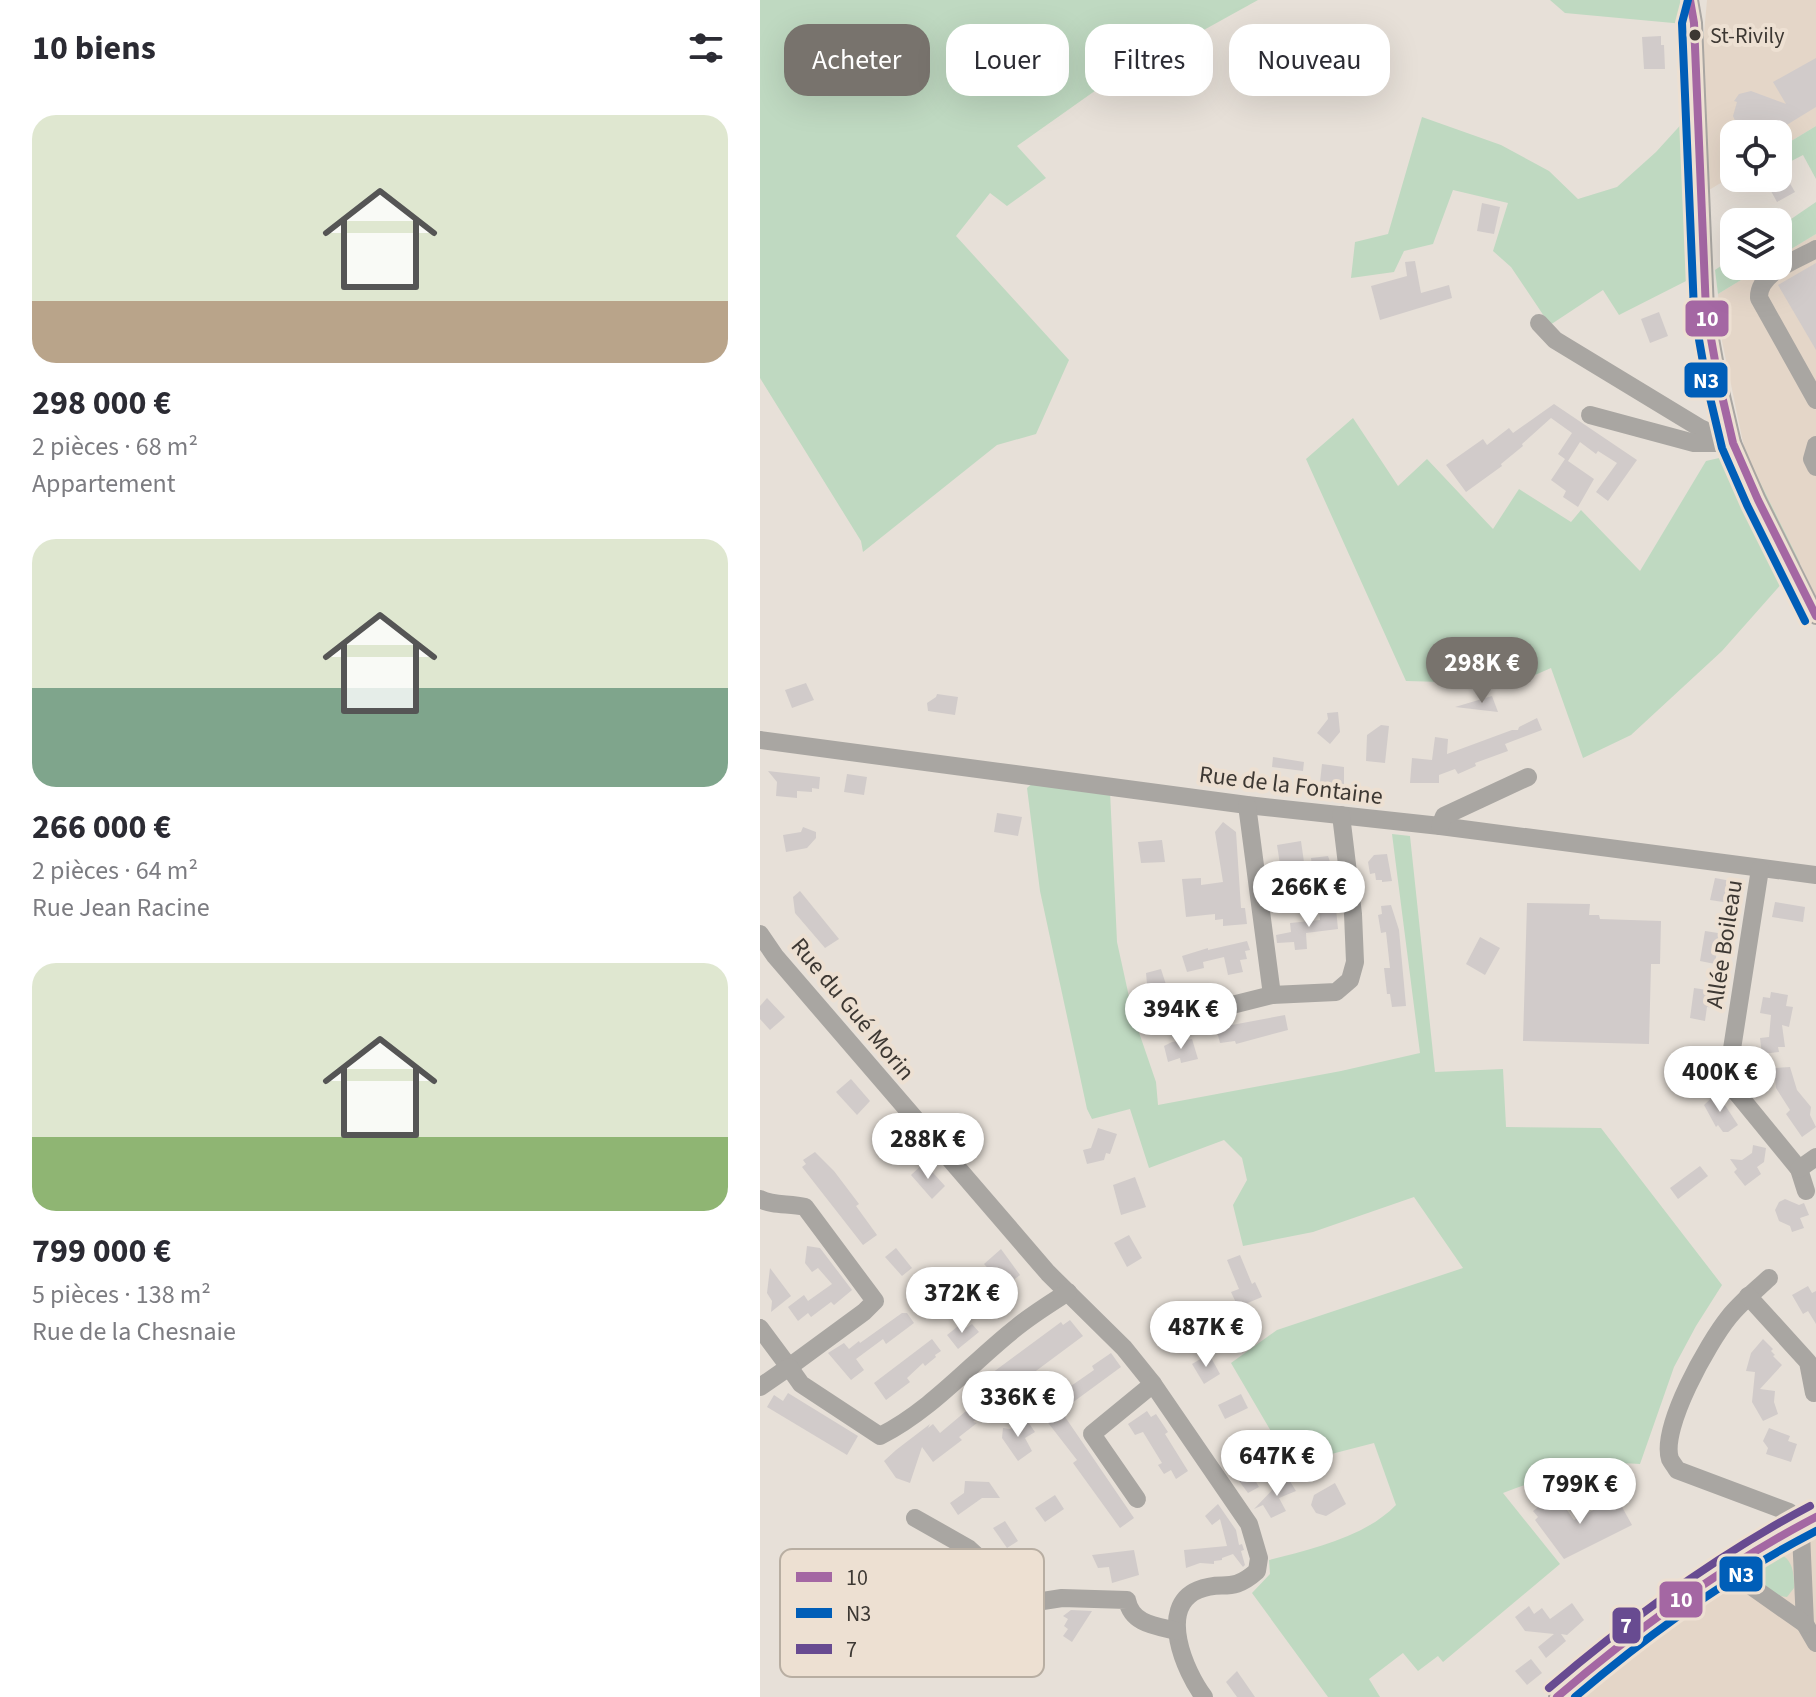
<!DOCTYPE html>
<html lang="fr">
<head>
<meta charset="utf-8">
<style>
	:root { --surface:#fff; --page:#f2f2f3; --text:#2b2b33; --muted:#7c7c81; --accent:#78736d }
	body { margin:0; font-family:"Source Sans 3",sans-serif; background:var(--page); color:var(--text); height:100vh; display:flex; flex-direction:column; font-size:30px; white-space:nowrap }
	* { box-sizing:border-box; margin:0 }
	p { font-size:26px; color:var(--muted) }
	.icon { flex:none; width:44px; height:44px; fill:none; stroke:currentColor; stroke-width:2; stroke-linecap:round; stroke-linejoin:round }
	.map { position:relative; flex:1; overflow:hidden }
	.drawer { display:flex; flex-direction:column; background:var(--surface); width:760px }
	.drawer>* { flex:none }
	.guide { position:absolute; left:24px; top:24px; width:760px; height:72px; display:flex; gap:16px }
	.tools { position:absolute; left:960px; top:120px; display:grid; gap:16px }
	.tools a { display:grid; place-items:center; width:72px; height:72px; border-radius:16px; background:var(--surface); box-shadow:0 8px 32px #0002; font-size:40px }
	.price { position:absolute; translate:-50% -68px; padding:0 18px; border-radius:28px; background:#fff; color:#222; font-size:26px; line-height:52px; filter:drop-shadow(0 2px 4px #0008) }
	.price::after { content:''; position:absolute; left:50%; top:48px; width:24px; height:18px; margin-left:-12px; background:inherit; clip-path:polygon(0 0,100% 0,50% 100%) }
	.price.on { background:var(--accent); color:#fff }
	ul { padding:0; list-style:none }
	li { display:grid; align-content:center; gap:16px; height:424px; padding:0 32px }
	li span { display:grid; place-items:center; height:248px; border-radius:24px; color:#555 }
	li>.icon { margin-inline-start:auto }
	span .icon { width:144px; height:144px; fill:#fffc; stroke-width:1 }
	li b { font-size:34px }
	h2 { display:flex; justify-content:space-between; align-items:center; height:96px; padding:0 32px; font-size:34px }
	.pill { padding:0 28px; border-radius:24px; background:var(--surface); box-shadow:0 8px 32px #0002; font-size:28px; line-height:72px }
	.pill.on { background:var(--accent); color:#fff }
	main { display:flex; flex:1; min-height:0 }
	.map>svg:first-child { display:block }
	.built { fill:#e4d6c8 }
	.green { fill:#bfd9c1 }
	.building { fill:#d1cbca }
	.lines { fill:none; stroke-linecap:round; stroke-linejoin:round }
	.minor { stroke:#a9a6a2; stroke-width:18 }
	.bus-1-casing { stroke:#ede0d2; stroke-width:14 }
	.bus-2-casing { stroke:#ede0d2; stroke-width:14 }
	.bus-3-casing { stroke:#ede0d2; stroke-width:14 }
	.bus-1 { stroke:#a467a3; stroke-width:8 }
	.bus-2 { stroke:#005eb8; stroke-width:8 }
	.bus-3 { stroke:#684b91; stroke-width:8 }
	.bus-dot { fill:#3d3833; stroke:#ede0d2; stroke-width:3 }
	.labels { text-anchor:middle; stroke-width:8; stroke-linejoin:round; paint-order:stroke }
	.bus-label { font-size:22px; fill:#3d3833; stroke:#ede0d2; text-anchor:start }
	.street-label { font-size:24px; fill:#3d3833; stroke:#ede0d2 }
	.key { fill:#ede0d2; stroke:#b8aea2; stroke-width:2 }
	.key-label { font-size:22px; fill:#3d3833 }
	.line-badge { stroke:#ede0d2; stroke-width:3 }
	.badge-label { font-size:22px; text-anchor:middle; font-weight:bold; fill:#fff }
</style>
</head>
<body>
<main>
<section class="drawer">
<h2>10 biens<svg class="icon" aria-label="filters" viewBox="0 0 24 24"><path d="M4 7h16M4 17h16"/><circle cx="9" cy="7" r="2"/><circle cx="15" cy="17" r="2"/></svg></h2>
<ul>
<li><span style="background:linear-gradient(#dfe7d0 75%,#b9a48a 0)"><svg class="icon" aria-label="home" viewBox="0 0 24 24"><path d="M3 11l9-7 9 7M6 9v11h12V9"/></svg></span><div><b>298 000 €</b><p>2 pièces · 68 m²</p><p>Appartement</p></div></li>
<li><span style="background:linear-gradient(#dfe7d0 60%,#7fa58c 0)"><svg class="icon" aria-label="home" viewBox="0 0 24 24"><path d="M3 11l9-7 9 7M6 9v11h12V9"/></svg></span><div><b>266 000 €</b><p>2 pièces · 64 m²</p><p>Rue Jean Racine</p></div></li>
<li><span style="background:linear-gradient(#dfe7d0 70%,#8fb573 0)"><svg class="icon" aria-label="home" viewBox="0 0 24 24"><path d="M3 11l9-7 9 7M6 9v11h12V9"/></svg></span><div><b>799 000 €</b><p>5 pièces · 138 m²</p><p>Rue de la Chesnaie</p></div></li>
</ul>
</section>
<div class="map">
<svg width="1056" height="1697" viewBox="0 0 1056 1697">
	<rect width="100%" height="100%" fill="#e7e0d8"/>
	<!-- built -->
	<g class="built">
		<path d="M947 0H1056V126L1018 149V134H974V175L949 190 942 56Z"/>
		<path d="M1056 234V596L985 452 962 341 958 294 1004 266H1018V257Z"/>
		<path d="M1056 1531V1697H825L948 1593Z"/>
	</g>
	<!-- green -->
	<g class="green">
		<path d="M0 0H498L339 88 257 146 286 178 247 206 230 193 196 236 309 360 276 434 237 445 103 552 101 541 0 378Z"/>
		<path d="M790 0H920L924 24 805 13Z"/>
		<path d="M662 117 741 145 789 171 818 199 857 187 896 152 926 119 932 278 859 315 843 290 790 325 751 267 733 251 748 203 693 190 673 244 644 251 634 272 591 278 595 242 628 234Z"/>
		<path d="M1056 126V179L1043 155 1018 168V149Z"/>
		<path d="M1056 202V234L1018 257V228Z"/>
		<path d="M974 257V266H1004L958 294 955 270Z"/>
		<path d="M593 418 638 486 667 459 733 529 759 489 811 522 821 510 880 571 946 461 985 452 1040 563 962 651 871 735 823 758 791 668 743 689 733 687 727 671 683 682 646 681 546 459Z"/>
		<path d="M274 782 350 791 357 942 373 1015 396 1082 398 1105 581 1071 660 1053 632 834 650 836 675 1072 743 1069 746 1127 841 1128 962 1285 936 1326 914 1367 880 1464C826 1460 793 1475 743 1493L800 1564 683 1662 678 1656 658 1671 643 1653 609 1679 620 1697H568L492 1593 510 1574 509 1560C552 1549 605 1537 636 1505L614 1443 552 1459 547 1447 535 1432 515 1438 471 1363 517 1330 703 1268 654 1197 553 1232 483 1246 473 1205 487 1180 482 1158 464 1140 389 1168 370 1109 332 1119 327 1109 280 891 267 788Z"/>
		<path d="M1017 1553C1033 1558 1034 1573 1034 1588L1027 1597C1000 1595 980 1556 1017 1553Z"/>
	</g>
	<!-- building -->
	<g class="building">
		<path d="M901 36V45H904L905 69H884L882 37Z"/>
		<path d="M1056 58V107L1012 134H981L973 116 977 102 974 101 979 94 991 91 1026 104 1013 82Z"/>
		<path d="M1024 173 1035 192 1017 202 1006 182Z"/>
		<path d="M722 203 740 207 734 234 717 231Z"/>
		<path d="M655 261 661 293 689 285 692 298 620 320 611 286 647 276 645 262Z"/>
		<path d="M1056 263V350L1018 285Z"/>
		<path d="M899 312 908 336 890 343 881 319Z"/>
		<path d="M794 404 877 460 848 501 836 492 857 463 838 451 836 454 820 442 808 461 834 479 818 507 803 497 806 491 791 480 805 459 798 454 812 433 791 418 762 444 763 446 741 464 742 466 706 492 686 465 723 439 727 445 749 428 753 433Z"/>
		<path d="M46 683 54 700 32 708 25 690Z"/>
		<path d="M177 694 198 697 195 715 168 711 167 703 176 697Z"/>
		<path d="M732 696 738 712 695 707Z"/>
		<path d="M578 712 580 732 570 744 557 733 568 719 567 713Z"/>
		<path d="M777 718 782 730 745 744 748 751 715 763 716 766 698 774 695 769 679 775V783H650L652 758 672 760 675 737 688 739 687 754 752 730H758L759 727Z"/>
		<path d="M621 725 629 726 625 763 606 761 607 735Z"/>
		<path d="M513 757 544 762 543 771 512 767Z"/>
		<path d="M562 764 584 767V785L560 782Z"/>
		<path d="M8 771 60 777 59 789 52 788V792L37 791V798L16 796 17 782Z"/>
		<path d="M87 774 107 777 104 795 84 792Z"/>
		<path d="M237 813 262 817 258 836 234 832Z"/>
		<path d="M463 822 476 832 481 908H485L487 924 463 926V919L455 920V914L426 917 422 879 441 878V885L463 882 455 832Z"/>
		<path d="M43 827 56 832V838L47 848 26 852 23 835 41 832Z"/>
		<path d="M402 840 405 862 381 863 378 842Z"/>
		<path d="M541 841 545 869 521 871 517 845Z"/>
		<path d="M627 854 632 881 622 882V880H616L615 873 610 874 608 862 614 855Z"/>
		<path d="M568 856 573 870 568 876 569 881 554 883 551 858Z"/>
		<path d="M955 878 971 881 970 892 978 893 976 904 950 900Z"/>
		<path d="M40 891 79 939 65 948 35 913 33 897Z"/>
		<path d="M1015 902 1045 907 1043 922 1012 917Z"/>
		<path d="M767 903 830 904 829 915H839L840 919 901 921 900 964H891L889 1044 763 1041Z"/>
		<path d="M631 905 639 930 646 1006 632 1007 630 994H627L624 968H630L626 932 621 933 618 915 622 914 621 906Z"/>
		<path d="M576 909 578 929 546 933 547 949 535 950 534 942 517 943 516 935 531 932 530 923 560 920 559 910Z"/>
		<path d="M945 931 971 935 967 952 957 950 955 964 940 961Z"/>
		<path d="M720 937 740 948 725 975 706 964Z"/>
		<path d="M487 941 490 950 485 951 487 959 480 960 483 972 468 975 464 957 443 962 444 968 427 972 422 956 448 948V950Z"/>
		<path d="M401 969 410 997 405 999 408 1011 390 1016 386 973Z"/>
		<path d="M934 988 960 992 957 1008 947 1007 945 1021 930 1018Z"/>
		<path d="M1011 992 1028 995 1026 1006 1033 1007 1029 1027 1022 1025 1025 1047H1018L1019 1052 1002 1054 1000 1038 1009 1037 1011 1015 1000 1013 1003 997 1010 998Z"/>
		<path d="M7 998 25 1017 10 1030 0 1019V1006Z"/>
		<path d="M525 1015 528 1030 476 1044 475 1041 460 1043 456 1028Z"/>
		<path d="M432 1039 438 1059 421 1063 420 1058 408 1062 404 1046 412 1042Z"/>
		<path d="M939 1049 941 1054 950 1051 945 1065 948 1075 935 1079 937 1068 918 1074 914 1063 938 1055Z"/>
		<path d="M1030 1067 1037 1090 1051 1107 1050 1115 1056 1127 1042 1137 1026 1114 1030 1110 1016 1088 1014 1068Z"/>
		<path d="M91 1079 110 1101 97 1115 76 1092Z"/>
		<path d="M957 1093 978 1125 968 1132H963L958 1125 956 1127 944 1105Z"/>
		<path d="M338 1128 357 1134 350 1154 346 1153 344 1160 327 1164 323 1150 331 1148Z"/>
		<path d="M993 1145 1006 1148 1004 1162 997 1167 1001 1174 985 1186 974 1172 977 1169 970 1159 982 1160 992 1153Z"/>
		<path d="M55 1152 74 1171 99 1204 96 1206 117 1235 103 1245 42 1167 46 1164 43 1160Z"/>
		<path d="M164 1163 185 1186 172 1199 151 1175Z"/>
		<path d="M940 1166 948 1176 918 1199 910 1188Z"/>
		<path d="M375 1177 386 1207 361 1215 353 1185Z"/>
		<path d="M1025 1199 1039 1205 1044 1203 1049 1215 1040 1218 1044 1228 1032 1232 1030 1226 1019 1221 1015 1210 1019 1202Z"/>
		<path d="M369 1235 382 1258 367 1267 354 1243Z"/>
		<path d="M47 1246 60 1248 92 1290 74 1305 71 1302 51 1317 48 1313 38 1321 28 1307 44 1295 48 1301 72 1284 58 1268 52 1272 45 1263Z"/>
		<path d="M136 1248 152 1268 142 1276 125 1257Z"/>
		<path d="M241 1249 260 1275 245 1287 224 1264Z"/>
		<path d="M480 1255 492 1284 495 1282 502 1297 478 1307 471 1292 479 1289 467 1260Z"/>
		<path d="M10 1268 31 1296 11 1312 12 1301 7 1293Z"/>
		<path d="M165 1282 181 1285 175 1309 159 1306Z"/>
		<path d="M1048 1286 1052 1293 1056 1291V1324L1048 1311 1043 1314 1032 1295Z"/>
		<path d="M142 1313H147L154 1323 126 1344 123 1339 96 1359 104 1370 91 1380 68 1353 84 1343 89 1349 99 1341 100 1343Z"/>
		<path d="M310 1320 323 1336 242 1396 237 1401 238 1403 213 1422 217 1423 199 1437 202 1440 173 1462 162 1447 150 1483 136 1478 124 1461 136 1450 170 1424 168 1428 173 1424 180 1433 218 1401 215 1397 222 1393 219 1390 236 1378 232 1373 301 1322 303 1325Z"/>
		<path d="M202 1323 206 1328 212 1324 219 1332 198 1349 187 1335Z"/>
		<path d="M172 1339 181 1351 175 1355 176 1357 165 1366 163 1363 147 1378 150 1382 126 1400 114 1383Z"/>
		<path d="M1003 1339 1013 1349 1011 1351 1015 1355 1013 1356 1022 1365 1000 1389 1015 1391 1014 1402 1018 1414 1003 1421 992 1402 995 1372 986 1371 991 1353Z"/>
		<path d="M351 1353 361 1367 301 1411 374 1518 360 1528 313 1463 317 1460 282 1415 289 1410 285 1404 334 1370 332 1366Z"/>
		<path d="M449 1354 460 1374 444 1384 432 1364Z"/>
		<path d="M28 1393 98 1436 87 1455 7 1407 14 1395 23 1401Z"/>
		<path d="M481 1394 488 1408 465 1419 458 1405Z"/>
		<path d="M387 1411 391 1417 396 1414 408 1432 405 1434 428 1471 416 1479 411 1470 404 1474 398 1465 402 1463 383 1432 375 1435 368 1424Z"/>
		<path d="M266 1419 275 1432 265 1438 272 1451 258 1461 242 1438 243 1428 250 1429Z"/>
		<path d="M1009 1428 1030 1436 1028 1441 1037 1444 1031 1462 1006 1454 1008 1448 1003 1441Z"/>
		<path d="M509 1432 516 1444 527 1439 538 1460 544 1457 551 1471 536 1480 516 1444 483 1459 499 1487 488 1493 467 1465 469 1463 462 1452Z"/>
		<path d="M528 1478 536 1491 519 1498 526 1511 511 1518 503 1505 494 1509 519 1483Z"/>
		<path d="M205 1481 229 1482 240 1498H222L198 1515 190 1503 204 1493Z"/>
		<path d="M575 1483 586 1504 566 1516 556 1513 551 1505 554 1495Z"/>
		<path d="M295 1495 304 1509 285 1522 275 1508Z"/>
		<path d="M857 1498 872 1525 804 1559 775 1520 778 1517 773 1511 789 1499 795 1508 802 1503 814 1520Z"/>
		<path d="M458 1504 476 1530 479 1545 482 1544 484 1550 481 1551 485 1565 483 1567 473 1554 462 1558V1560L454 1561V1564L440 1563 426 1568 424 1550 467 1546 460 1519 452 1525 445 1516Z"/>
		<path d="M245 1521 258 1541 247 1548 233 1528Z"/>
		<path d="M374 1550 379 1575 352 1583 349 1567 338 1568 332 1555Z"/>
		<path d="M812 1603 824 1620 807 1635 801 1634 806 1641 786 1658 778 1647 794 1634 765 1631 755 1617 769 1606 774 1614 782 1608 790 1619Z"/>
		<path d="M311 1610 332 1611 312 1642 303 1636 308 1629 304 1626 308 1619 303 1616Z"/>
		<path d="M771 1659 782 1673 767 1685 755 1671Z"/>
		<path d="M477 1671 495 1697H477L466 1682Z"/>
	</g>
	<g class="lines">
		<!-- minor -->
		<g class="minor">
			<path d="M930 0 934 23 946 311 959 383 973 443 998 500 1056 616"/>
			<path d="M1056 249C1037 260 998 272 999 298L1056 400"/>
			<path d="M779 323 795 340 940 428 973 443"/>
			<path d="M830 415 934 443H967"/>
			<path d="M1056 445 1052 459 1056 467"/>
			<path d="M0 740 487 805 680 826 1056 875"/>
			<path d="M487 805 512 995"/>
			<path d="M680 826 684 816 768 777"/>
			<path d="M1000 869 967 1081 1039 1169 1046 1191"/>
			<path d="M0 934 15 956 288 1273 364 1348 393 1384 489 1524 499 1558 497 1571C470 1595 463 1579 438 1590 397 1607 425 1672 444 1697"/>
			<path d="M443 1005 460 1008 512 995 576 992 590 980 595 962 593 914 581 815"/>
			<path d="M1039 1169 1056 1157"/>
			<path d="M0 1199C13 1206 30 1203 45 1207L115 1301 104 1312 29 1367 0 1328"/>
			<path d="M1009 1278C995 1291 980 1303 969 1317 948 1343 900 1428 910 1459 912 1463 915 1466 917 1470L1029 1512 1041 1533 1045 1624 1056 1643"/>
			<path d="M988 1296 1048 1362 1054 1393"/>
			<path d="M0 1387 29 1367 41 1384 120 1436C173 1409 211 1363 257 1327 273 1314 291 1303 308 1292"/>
			<path d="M377 1499 332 1434 393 1384"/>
			<path d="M155 1518 208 1548 220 1559 228 1577 245 1599 270 1603 302 1598 367 1600C372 1625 397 1626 417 1631"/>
			<path d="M964 1567 1045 1624"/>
			<path d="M797 1697C877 1627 961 1564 1056 1517"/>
		</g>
		<defs>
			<g id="bus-1">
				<path d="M930 0 934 23 946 311 959 383 973 443 998 500 1056 616"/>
				<path d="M797 1697C878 1628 962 1566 1056 1517"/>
			</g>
			<g id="bus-2">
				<path d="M928 0 922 23 934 311 947 385 962 448 987 505 1045 621"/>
				<path d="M815 1697C890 1633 969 1576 1056 1531"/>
			</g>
			<path id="bus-3" d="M789 1688C871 1618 955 1556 1050 1506"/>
		</defs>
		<!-- bus-1 casing -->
		<use href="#bus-1" class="bus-1-casing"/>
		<!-- bus-2 casing -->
		<use href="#bus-2" class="bus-2-casing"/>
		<!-- bus-3 casing -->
		<use href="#bus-3" class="bus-3-casing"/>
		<!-- bus-1 -->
		<use href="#bus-1" class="bus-1"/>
		<!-- bus-2 -->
		<use href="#bus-2" class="bus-2"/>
		<!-- bus-3 -->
		<use href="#bus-3" class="bus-3"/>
	</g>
	<!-- markers -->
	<circle class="bus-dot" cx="935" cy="35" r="7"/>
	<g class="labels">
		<!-- bus labels -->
		<g class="bus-label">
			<text x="950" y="43">St-Rivily</text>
		</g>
		<!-- street labels -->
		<g class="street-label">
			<text transform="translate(531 785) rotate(7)" y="8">Rue de la Fontaine</text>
			<text transform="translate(964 944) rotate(-81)" y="8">Allée Boileau</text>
			<text transform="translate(93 1009) rotate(50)" y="8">Rue du Gué Morin</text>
		</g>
	</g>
	<!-- legend -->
	<rect x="20" y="1549" width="264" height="128" rx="12" class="key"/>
	<rect x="36" y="1572" width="36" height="10" fill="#a467a3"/>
	<rect x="36" y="1608" width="36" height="10" fill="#005eb8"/>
	<rect x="36" y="1644" width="36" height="10" fill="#684b91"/>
	<g class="key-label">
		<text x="86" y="1585">10</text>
		<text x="86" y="1621">N3</text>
		<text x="86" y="1657">7</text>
	</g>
	<g class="line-badge">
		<rect x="924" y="299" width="46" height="39" rx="8" fill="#a467a3"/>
		<rect x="923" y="361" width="46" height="38" rx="8" fill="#005eb8"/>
		<rect x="958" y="1555" width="46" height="38" rx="8" fill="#005eb8"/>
		<rect x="898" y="1580" width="46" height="39" rx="8" fill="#a467a3"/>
		<rect x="851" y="1606" width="31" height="39" rx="8" fill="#684b91"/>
	</g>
	<g class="badge-label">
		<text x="947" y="326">10</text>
		<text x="946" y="388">N3</text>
		<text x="981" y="1582">N3</text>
		<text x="921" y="1607">10</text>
		<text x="866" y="1633">7</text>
	</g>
</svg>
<div class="tools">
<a><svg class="icon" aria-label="locate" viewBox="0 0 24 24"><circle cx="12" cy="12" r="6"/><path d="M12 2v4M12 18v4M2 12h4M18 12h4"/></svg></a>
<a><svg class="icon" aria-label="layers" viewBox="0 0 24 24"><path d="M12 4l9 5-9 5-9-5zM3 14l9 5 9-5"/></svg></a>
</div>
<b class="price on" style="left:722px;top:705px">298K €</b>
<b class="price" style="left:549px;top:929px">266K €</b>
<b class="price" style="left:421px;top:1051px">394K €</b>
<b class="price" style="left:960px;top:1114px">400K €</b>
<b class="price" style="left:168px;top:1181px">288K €</b>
<b class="price" style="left:202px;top:1335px">372K €</b>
<b class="price" style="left:446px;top:1369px">487K €</b>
<b class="price" style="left:258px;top:1439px">336K €</b>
<b class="price" style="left:517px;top:1498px">647K €</b>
<b class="price" style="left:820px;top:1526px">799K €</b>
<div class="guide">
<a class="pill on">Acheter</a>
<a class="pill">Louer</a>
<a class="pill">Filtres</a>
<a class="pill">Nouveau</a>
</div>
</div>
</main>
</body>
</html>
